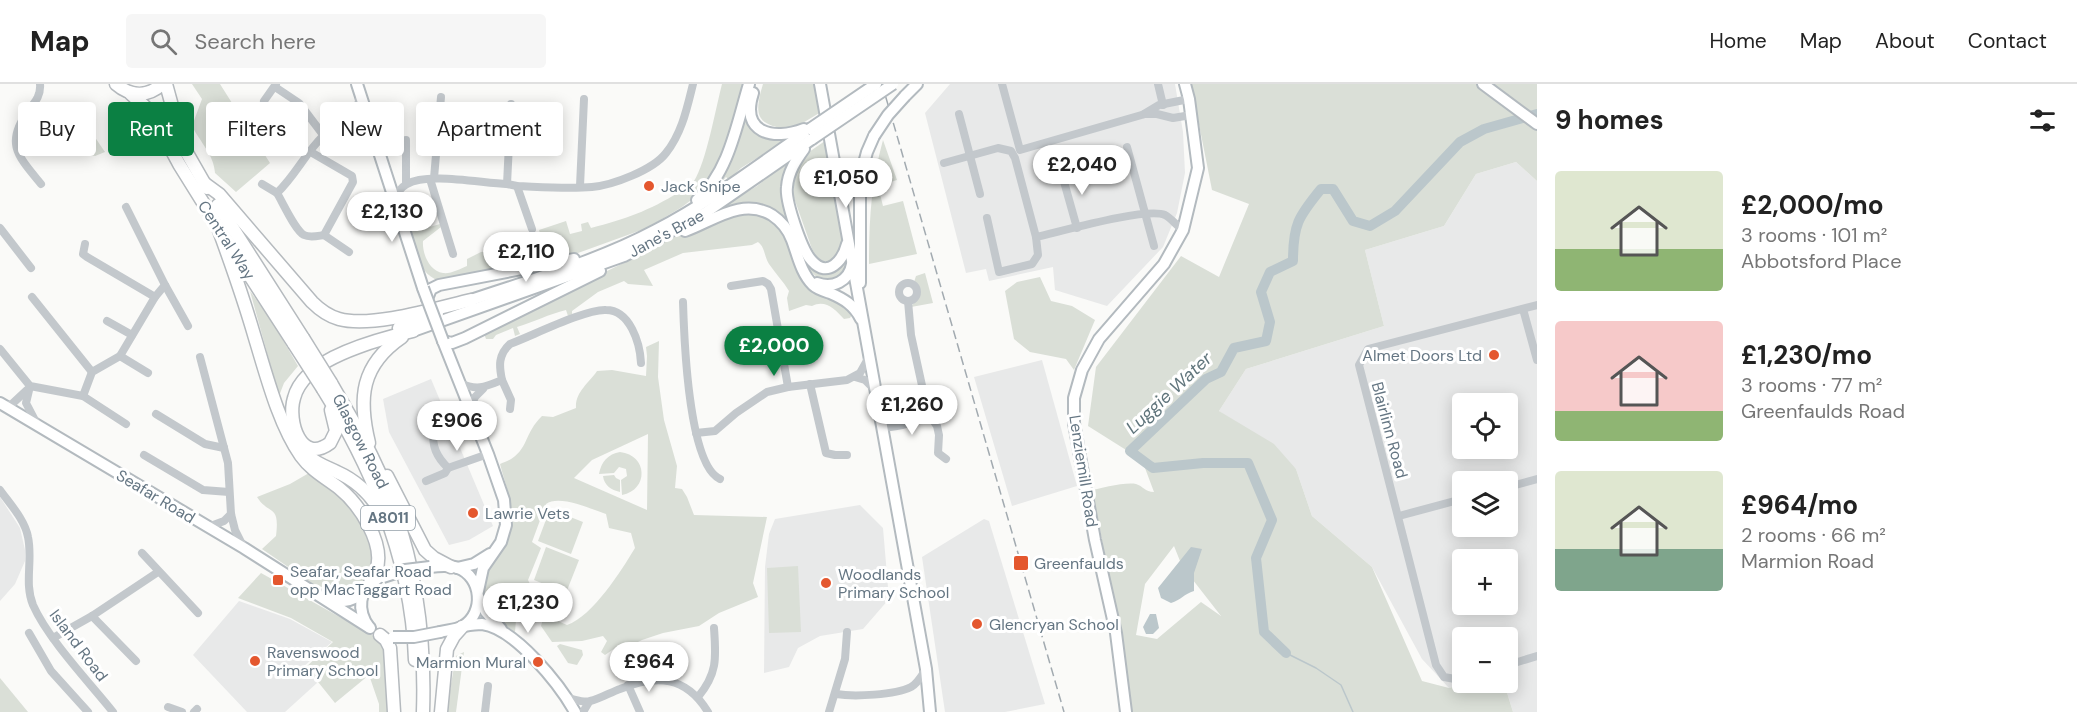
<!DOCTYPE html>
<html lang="en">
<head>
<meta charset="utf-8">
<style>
	:root { --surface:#fff; --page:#f6f6f6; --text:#222; --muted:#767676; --line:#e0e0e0; --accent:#0b8043 }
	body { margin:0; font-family:"DM Sans",sans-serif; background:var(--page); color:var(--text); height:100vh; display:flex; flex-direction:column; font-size:22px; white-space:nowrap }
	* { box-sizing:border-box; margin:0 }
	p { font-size:20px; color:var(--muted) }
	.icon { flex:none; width:33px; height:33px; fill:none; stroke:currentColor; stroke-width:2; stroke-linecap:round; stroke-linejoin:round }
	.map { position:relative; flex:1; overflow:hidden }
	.panel { display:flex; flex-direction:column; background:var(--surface); width:540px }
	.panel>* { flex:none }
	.top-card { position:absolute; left:18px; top:18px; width:570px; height:54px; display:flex; gap:12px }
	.fabs { position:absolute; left:1452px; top:309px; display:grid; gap:12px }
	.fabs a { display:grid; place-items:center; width:66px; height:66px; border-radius:6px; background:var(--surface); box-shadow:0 3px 15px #0003; font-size:30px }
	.price { position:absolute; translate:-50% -51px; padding:0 14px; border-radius:21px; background:#fff; color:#222; font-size:20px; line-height:39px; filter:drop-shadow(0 2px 3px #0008) }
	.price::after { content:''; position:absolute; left:50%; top:36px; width:18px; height:14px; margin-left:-9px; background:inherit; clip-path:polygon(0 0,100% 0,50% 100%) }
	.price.on { background:var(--accent); color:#fff }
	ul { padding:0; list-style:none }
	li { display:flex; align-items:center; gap:18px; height:150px; padding:0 18px }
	li span { display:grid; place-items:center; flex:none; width:168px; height:120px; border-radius:6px; color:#555 }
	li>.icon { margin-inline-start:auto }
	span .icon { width:72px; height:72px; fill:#fffc; stroke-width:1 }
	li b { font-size:26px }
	h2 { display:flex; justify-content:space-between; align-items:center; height:72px; padding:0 18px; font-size:26px }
	.tag { padding:0 21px; border-radius:6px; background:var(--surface); box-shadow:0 3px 15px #0003; font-size:21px; line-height:54px }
	.tag.on { background:var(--accent); color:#fff }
	header { display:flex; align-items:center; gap:36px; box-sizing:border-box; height:84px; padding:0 30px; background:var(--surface); border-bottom:2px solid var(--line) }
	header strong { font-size:28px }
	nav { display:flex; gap:33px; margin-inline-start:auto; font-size:21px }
	.search { width:420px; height:54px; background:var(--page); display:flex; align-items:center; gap:15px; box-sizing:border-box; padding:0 21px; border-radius:6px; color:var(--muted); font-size:22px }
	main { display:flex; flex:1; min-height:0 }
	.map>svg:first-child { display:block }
	.built { fill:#e8e9e9; fill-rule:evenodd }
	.green { fill:#dadfd7; fill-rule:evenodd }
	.water { fill:#bbc7cb }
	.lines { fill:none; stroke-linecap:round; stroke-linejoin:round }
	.stream { stroke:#bbc7cb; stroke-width:1.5 }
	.river { stroke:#bbc7cb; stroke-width:10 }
	.secondary-casing { stroke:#b3babf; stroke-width:14 }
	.primary-casing { stroke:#b5babe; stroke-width:15 }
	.street { stroke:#c3c8cc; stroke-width:8 }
	.secondary { stroke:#fff; stroke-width:10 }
	.primary { stroke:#fff; stroke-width:12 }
	.rail { stroke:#a2aab0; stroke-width:1.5; stroke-dasharray:9 4.5; stroke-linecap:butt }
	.secondary-bridge-casing { stroke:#b3babf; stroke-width:14; stroke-linecap:butt }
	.primary-bridge-casing { stroke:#b5babe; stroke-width:15; stroke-linecap:butt }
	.secondary-bridge { stroke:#fff; stroke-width:10 }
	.primary-bridge { stroke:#fff; stroke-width:12 }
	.poi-dot { fill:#e4572e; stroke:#fff; stroke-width:2 }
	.labels { text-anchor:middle; stroke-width:6; stroke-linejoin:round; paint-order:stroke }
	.shield { fill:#fff; stroke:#939fa8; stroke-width:1.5 }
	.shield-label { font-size:15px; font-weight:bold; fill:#657683 }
	.poi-label { font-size:16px; fill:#657683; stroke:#fff; text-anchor:start }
	.street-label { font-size:16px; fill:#657683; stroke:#fff }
	.water-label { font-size:18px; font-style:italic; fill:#60757c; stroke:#fff }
</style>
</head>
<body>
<header>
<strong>Map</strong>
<div class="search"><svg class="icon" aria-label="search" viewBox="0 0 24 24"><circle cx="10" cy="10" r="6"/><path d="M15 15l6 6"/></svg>Search here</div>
<nav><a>Home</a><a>Map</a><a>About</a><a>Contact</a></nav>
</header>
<main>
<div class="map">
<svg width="1537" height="628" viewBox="0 0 1537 628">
	<rect width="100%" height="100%" fill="#fafaf8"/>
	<!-- built -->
	<g class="built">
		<path d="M950 0H1175L1183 48 1185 89 1177 129 1163 163 1107 222 1055 206 1053 183 989 197 986 185 966 189 925 29Z"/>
		<path d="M1516 78 1537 97V628H1513L1504 599 1508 598V554H1462V598L1466 599 1449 604 1422 575 1372 483 1312 432 1296 385 1219 327 1246 285 1384 242 1365 166 1444 142 1476 90ZM1462 320H1508V364H1462ZM1462 398H1508V442H1462ZM1462 476H1508V520H1462Z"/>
		<path d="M1042 276 1077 402 1012 422 974 293Z"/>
		<path d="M431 295 493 442 469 456 449 461 389 348 383 315Z"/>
		<path d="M0 413 20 444 25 466V477L15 500 0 517Z"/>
		<path d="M860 421 883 444 889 515 863 545 820 552 798 564 789 583 764 589 765 483 769 450 775 435Z"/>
		<path d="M984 435 989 437 1045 620 1005 628H945L922 473Z"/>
		<path d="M239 517 290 535 332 558 303 583 317 599 285 628H247L193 571Z"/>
	</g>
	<!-- green -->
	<g class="green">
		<path d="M192 0H220L270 79 236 108 215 89C214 71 200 58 192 42L202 15Z"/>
		<path d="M722 0H746L724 70 703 107 682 123 647 144 567 173 439 197C417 189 412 161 405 140L418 133 423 145 440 140 441 143 423 157C422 169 429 187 443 189 451 190 460 185 467 182V175L481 168 489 167 492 174 502 171 501 163 517 155 520 164 542 157 539 146 566 137 570 150 582 147 581 140 588 138 591 144C625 135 649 127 679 108 684 105 690 102 694 97 706 79 716 23 722 0Z"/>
		<path d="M753 0H755L750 14 753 36 784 53 786 56 741 84 729 96 726 93 717 103 725 87Z"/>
		<path d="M763 0H815L821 28 791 46C757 41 753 33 763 0Z"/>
		<path d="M1191 0H1537V97L1516 78 1476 90 1444 142 1365 166 1384 242 1246 285 1219 327 1274 360 1296 385 1312 432 1372 483 1422 597 1449 604 1466 599H1504L1513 628H1132L1100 445 1090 407C1100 404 1125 398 1136 400 1143 402 1145 408 1154 408L1142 376 1088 342 1096 283 1181 172 1219 193 1249 120 1212 106ZM1174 462 1182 482 1221 532 1201 518 1157 555 1136 551 1145 500Z"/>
		<path d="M92 49 105 68 95 72 83 69 75 56Z"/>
		<path d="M883 56 897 96 878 102 883 122 903 117 917 170 869 180C869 136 871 99 883 56Z"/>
		<path d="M825 57 844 162 832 177H823L817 174 812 165 793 111 795 88 799 78 809 68Z"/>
		<path d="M787 78 791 83 786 95 806 173 835 185 846 175 848 187 839 196C834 196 829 197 824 196 803 192 802 157 791 142 786 134 778 129 769 125L699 137 757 102Z"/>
		<path d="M735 129H758L775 137 787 153 798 183 853 229 850 234 844 235C835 225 825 215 812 222L806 221 789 227 787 214 789 207C783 197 775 189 769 180 764 172 765 163 758 158L752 161 683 169 644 186 653 202 628 200 624 197 598 208 572 227V230L568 232 566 226C549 230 534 238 517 243L520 250 515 252 513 244 496 251 493 255H486L483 247 638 172 667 156Z"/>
		<path d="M925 189 933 219 911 223C917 214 925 208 914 198L916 192Z"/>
		<path d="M1040 193 1051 217 1072 222 1095 236 1074 286 1066 275 1030 268 1014 255 1005 207 1017 198Z"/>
		<path d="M250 207 273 239 298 282 284 299 279 312Z"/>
		<path d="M659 257 658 293 664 336 677 382 675 404 682 405 687 413 694 431 767 433 753 499 758 513 719 529 699 542 663 549 642 556 624 565 621 560 605 571 601 568 607 557 603 552 582 557 552 558 541 542 544 531 567 541C593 532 621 487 635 464L631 449 609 444 606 430C591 425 559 410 546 420L532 458 541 464 528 496 534 508H523L515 515 517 524 515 548C495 535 474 509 488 485 497 471 505 460 509 444 515 422 505 400 500 380 530 370 522 351 542 332L553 333 576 324C575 308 589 299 597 287L612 286 646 292 647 272 646 263ZM648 350 647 426 574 394 592 376Z"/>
		<path d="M620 368C648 371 649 406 622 411L621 396 627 392 626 385 619 383 614 389 599 390C601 378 608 370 620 368Z"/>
		<path d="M309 389 344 416 370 454 373 482 358 505 339 509 313 500 262 465 276 452C280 419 269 432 257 413L290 400Z"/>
		<path d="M614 391 616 394 620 396V408C611 406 604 401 603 392Z"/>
		<path d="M550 425 583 438 571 470 538 457Z"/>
		<path d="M546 463 579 476 566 509 534 496Z"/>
		<path d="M798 482 801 548 769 549 767 484Z"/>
		<path d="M261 489 372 551 383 563 387 581 389 628H379V620L369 591 335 619 306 583 333 558 291 534 238 514Z"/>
		<path d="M560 560 582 566 583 571 577 581 568 579 557 562Z"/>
		<path d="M464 568 456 628H446L456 572Z"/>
		<path d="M0 594 28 628H0Z"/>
	</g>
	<!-- water -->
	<g class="water">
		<path d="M1191 463 1202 465 1194 489V507C1184 510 1181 516 1171 519L1161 514 1158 504Z"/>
		<path d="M1150 530H1156L1159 544 1153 550H1146L1143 543Z"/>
	</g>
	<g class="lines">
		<!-- stream -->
		<path class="stream" d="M1286 569 1316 584 1341 601 1353 628"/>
		<!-- river -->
		<path class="river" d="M1286 569 1264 548 1256 474 1272 436 1248 379H1203L1153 384 1130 367 1206 295 1221 288 1234 264 1266 257 1270 238 1261 208 1270 188 1293 177C1293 141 1298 133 1321 105H1333L1353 137 1370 142 1395 127 1460 58 1484 45 1537 30"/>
		<defs>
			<g id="secondary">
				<path d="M357 0 423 204"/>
				<path d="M820 0 926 585 930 628"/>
				<path d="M1483 0 1537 40"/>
				<path d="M753 9C740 49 773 57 804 45"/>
				<path d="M905 12 917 0"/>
				<path d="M804 65C796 76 788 88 787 103 785 117 802 167 812 177 828 195 843 176 847 160"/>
				<path d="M697 116C729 89 737 39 749 0"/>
				<path d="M685 147C713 137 742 113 772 131 781 137 788 145 792 156 798 172 801 189 813 201 817 205 824 207 830 209 844 215 854 221 861 235"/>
				<path d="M817 199C833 205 849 197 852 180"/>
				<path d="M860 199V94L867 68 874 52"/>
				<path d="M427 215 431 205 439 201 574 175"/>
				<path d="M471 216C533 195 598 177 656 146 710 118 760 80 810 45"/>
				<path d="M413 247 624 172 705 129 812 55"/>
				<path d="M443 257 488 370 504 416 506 441 501 458 483 484 478 507"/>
				<path d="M443 257 452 259 465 254 600 187"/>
				<path d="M0 319 244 464 370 544"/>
				<path d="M430 483C438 482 450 481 458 484 482 493 485 529 463 542 457 546 447 546 440 548"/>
				<path d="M457 484 474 480 490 470"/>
				<path d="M479 514 486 528 501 545"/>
				<path d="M330 516C345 519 354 517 365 506"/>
				<path d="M464 542C470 541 477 540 482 540 515 544 560 601 575 628"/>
				<path d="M369 543C357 527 358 505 377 495"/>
				<path d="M1126 628 1116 549 1095 456 1074 339V314L1082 286 1099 255 1164 180 1183 146 1198 84 1189 15 1185 0"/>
			</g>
			<g id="primary">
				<path d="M116 0C131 13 148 13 162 0"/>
				<path d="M166 0 183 62 207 104"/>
				<path d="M131 10 151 28 179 80 217 141 294 260"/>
				<path d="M204 99 219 110 312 218C320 226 328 232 339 235 372 244 437 224 471 216"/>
				<path d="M218 121 303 254"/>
				<path d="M217 141C231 179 244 216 255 254 266 290 279 341 301 372 311 386 326 394 339 404 359 420 386 460 376 487 375 491 372 495 370 499"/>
				<path d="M399 244 437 230"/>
				<path d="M331 299C345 324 361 349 373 375 411 453 426 541 423 628"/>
				<path d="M323 305C374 387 412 478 415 576"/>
				<path d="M331 326 336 347 330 359C301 381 287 337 294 314 296 306 302 297 308 291 329 269 383 254 413 247"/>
				<path d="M369 359C358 314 361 281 402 253"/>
				<path d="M308 372C317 380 327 383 337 388 355 396 369 409 379 425"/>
				<path d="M387 392 425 466 434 474 451 483"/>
				<path d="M380 551 386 556 390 564 394 628"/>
				<path d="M441 628 447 565 454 552 462 543"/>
			</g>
		</defs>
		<!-- secondary casing -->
		<use href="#secondary" class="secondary-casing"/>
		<!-- primary casing -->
		<use href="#primary" class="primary-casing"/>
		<!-- street -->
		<g class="street">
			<path d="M40 0C41 11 36 17 29 26 4 59 18 72 41 100"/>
			<path d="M1002 0 1020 66 1145 30"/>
			<path d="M1158 0 1163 21"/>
			<path d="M275 3 299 19 324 52"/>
			<path d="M264 17 276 0"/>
			<path d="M959 30 980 110"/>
			<path d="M1144 30 1159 21 1189 15"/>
			<path d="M1146 30H1157L1173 34 1191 31"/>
			<path d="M346 38 360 41 372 49"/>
			<path d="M1127 63 1154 162"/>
			<path d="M309 67 352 92 353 98 324 151C317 152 310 154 304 151 295 146 283 119 277 109 295 92 305 70 322 53 340 37 354 40 360 13"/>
			<path d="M944 79 998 64 1011 67 1015 74 1036 153"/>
			<path d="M1061 87 1077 144"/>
			<path d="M434 94 441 13"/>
			<path d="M430 95 453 170"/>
			<path d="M262 100 277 109"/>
			<path d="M406 100V56"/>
			<path d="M507 100 511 20"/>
			<path d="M517 102 532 145"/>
			<path d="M580 102 584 15"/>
			<path d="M126 123 165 201 188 242"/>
			<path d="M389 123C393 115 399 104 407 100 427 88 481 99 507 100L517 102C542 103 568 105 592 103 613 101 653 86 666 69 682 49 687 24 693 0"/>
			<path d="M987 134 999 188 1032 180 1038 171 1036 153C1059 148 1146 123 1165 131 1171 134 1177 142 1183 146"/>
			<path d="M0 144 31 184"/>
			<path d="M324 151 349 168"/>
			<path d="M85 160 83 170 87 173 155 213"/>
			<circle cx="908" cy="208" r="9"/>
			<path d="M731 202 763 197 768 200 771 205 788 303"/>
			<path d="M32 213 92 288"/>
			<path d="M908 217 911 251 928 329 937 342 939 351 938 369 946 375"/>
			<path d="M683 218C684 251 688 381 720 395"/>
			<path d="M1523 225 1537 276"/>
			<path d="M107 237 132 251"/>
			<path d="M0 265 30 302 83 312 92 288 120 272 155 213 165 201"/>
			<path d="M120 272 148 289"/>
			<path d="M200 273 228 379 231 430 235 446 243 462"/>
			<path d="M855 293 865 296 874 305"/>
			<path d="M502 296 511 316 510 325"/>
			<path d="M460 299C477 307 485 303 502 296 499 282 498 271 510 260 532 252 585 225 606 226 630 226 640 259 641 279"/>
			<path d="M810 300 826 369 835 371H847"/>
			<path d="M30 302 26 319 37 340"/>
			<path d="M83 312 126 340"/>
			<path d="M6 322 12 320 27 306"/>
			<path d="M470 325 475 313 483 305"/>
			<path d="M156 330 205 360 224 364"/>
			<path d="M883 344C900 342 914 340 928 329"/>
			<path d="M434 346C431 362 437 373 448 384L488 370"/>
			<path d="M696 349 715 347 736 329 767 308 788 303 847 296 860 289 869 273"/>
			<path d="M144 371 203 406 229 408"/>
			<path d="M426 397 445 389 448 384"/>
			<path d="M1508 403 1537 395"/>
			<path d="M0 406C10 420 25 436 28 453 33 476 24 499 33 521 48 555 89 598 113 628"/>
			<path d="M1399 432 1462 415"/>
			<path d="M208 443 224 437 231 430"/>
			<path d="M142 469 198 529"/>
			<path d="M92 532 136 577"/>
			<path d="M29 549 51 587 88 628"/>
			<path d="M53 554 92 532 158 488"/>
			<path d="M1508 581 1537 572"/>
			<path d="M1462 593 1455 595 1444 593 1436 581 1359 281 1368 265 1537 221"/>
			<path d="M628 601 640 628"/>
			<path d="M836 610C854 613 895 611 911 603 918 599 922 591 926 585"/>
			<path d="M698 613C718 589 716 573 714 544"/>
			<path d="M567 614C574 615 584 619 590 617 600 615 611 608 620 605 657 590 686 592 708 628"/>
			<path d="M168 623 182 628"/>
			<path d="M194 628 197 625"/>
			<path d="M485 628 488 602"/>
			<path d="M583 628 589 618"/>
			<path d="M829 628 845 575 847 548"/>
		</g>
		<!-- secondary -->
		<use href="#secondary" class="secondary"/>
		<!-- primary -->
		<use href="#primary" class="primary"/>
		<!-- rail -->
		<path class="rail" d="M882 0 1064 628"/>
		<defs>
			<g id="secondary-bridge">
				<path d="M810 45 876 0"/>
				<path d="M874 52 888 31 905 12"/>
				<path d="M812 55 893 0"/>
				<path d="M423 204 443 257"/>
				<path d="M383 493 405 486 430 483"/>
				<path d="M393 553H414L440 548"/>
			</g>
			<g id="primary-bridge">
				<path d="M303 254 331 299"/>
				<path d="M294 260 323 305"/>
			</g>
		</defs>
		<!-- secondary-bridge casing -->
		<use href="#secondary-bridge" class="secondary-bridge-casing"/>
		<!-- primary-bridge casing -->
		<use href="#primary-bridge" class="primary-bridge-casing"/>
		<!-- secondary-bridge -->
		<use href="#secondary-bridge" class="secondary-bridge"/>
		<!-- primary-bridge -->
		<use href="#primary-bridge" class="primary-bridge"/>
	</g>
	<!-- markers -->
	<g class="poi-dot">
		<circle cx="649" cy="102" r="6"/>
		<circle cx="1494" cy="271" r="6"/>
		<circle cx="473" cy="429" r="6"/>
		<rect x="1013" y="471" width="16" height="16" rx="3"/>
		<rect x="272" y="490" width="12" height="12" rx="3"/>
		<circle cx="826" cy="499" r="6"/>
		<circle cx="977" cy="540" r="6"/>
		<circle cx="255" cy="577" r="6"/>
		<circle cx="538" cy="578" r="6"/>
	</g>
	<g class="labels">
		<!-- shield labels -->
		<rect class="shield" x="361" y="422" width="54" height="24" rx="4.5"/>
		<g class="shield-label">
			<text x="388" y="439">A8011</text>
		</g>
		<!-- poi labels -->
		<g class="poi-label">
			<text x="661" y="108">Jack Snipe</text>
			<text x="1482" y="277" text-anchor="end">Almet Doors Ltd</text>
			<text x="485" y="435">Lawrie Vets</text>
			<text x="1034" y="485">Greenfaulds</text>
			<text x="290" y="493">Seafar, Seafar Road<tspan x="290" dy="18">opp MacTaggart Road</tspan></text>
			<text x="838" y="496">Woodlands<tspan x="838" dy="18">Primary School</tspan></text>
			<text x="989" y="546">Glencryan School</text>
			<text x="267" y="574">Ravenswood<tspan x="267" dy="18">Primary School</tspan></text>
			<text x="526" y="584" text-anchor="end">Marmion Mural</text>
		</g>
		<!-- street labels -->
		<g class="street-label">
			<text transform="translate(666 149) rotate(-28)" y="6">Jane's Brae</text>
			<text transform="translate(227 156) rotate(57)" y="6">Central Way</text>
			<text transform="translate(1390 346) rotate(75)" y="6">Blairlinn Road</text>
			<text transform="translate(361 357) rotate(63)" y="6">Glasgow Road</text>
			<text transform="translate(1084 387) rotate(81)" y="6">Lenziemill Road</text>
			<text transform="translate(156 412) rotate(31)" y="6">Seafar Road</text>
			<text transform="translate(79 561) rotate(53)" y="6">Island Road</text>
		</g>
		<!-- water labels -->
		<g class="water-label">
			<text transform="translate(1169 309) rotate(-43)" y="6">Luggie Water</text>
		</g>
	</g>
</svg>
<div class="fabs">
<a><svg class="icon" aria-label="locate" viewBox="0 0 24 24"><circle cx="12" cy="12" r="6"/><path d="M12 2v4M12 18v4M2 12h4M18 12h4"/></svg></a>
<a><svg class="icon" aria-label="layers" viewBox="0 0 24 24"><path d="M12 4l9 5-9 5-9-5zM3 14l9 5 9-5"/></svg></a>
<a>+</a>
<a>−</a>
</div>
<b class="price" style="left:1082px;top:112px">£2,040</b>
<b class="price" style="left:846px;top:125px">£1,050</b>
<b class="price" style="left:392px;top:159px">£2,130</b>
<b class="price" style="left:526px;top:199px">£2,110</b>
<b class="price on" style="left:774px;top:293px">£2,000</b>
<b class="price" style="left:912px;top:352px">£1,260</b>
<b class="price" style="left:457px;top:368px">£906</b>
<b class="price" style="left:528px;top:550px">£1,230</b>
<b class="price" style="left:649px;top:609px">£964</b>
<div class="top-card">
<a class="tag">Buy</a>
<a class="tag on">Rent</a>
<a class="tag">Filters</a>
<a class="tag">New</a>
<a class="tag">Apartment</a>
</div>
</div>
<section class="panel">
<h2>9 homes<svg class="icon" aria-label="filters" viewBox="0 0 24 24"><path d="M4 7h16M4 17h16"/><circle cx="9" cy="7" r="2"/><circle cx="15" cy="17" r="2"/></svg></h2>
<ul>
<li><span style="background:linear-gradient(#dfe7d0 65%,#8fb573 0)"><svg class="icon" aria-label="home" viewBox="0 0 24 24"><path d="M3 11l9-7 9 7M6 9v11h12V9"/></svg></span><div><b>£2,000/mo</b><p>3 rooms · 101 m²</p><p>Abbotsford Place</p></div></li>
<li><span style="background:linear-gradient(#f6c9c9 75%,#8fb573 0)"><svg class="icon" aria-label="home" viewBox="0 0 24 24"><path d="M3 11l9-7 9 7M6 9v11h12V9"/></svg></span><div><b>£1,230/mo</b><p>3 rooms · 77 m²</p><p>Greenfaulds Road</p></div></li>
<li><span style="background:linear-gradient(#dfe7d0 65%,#7fa58c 0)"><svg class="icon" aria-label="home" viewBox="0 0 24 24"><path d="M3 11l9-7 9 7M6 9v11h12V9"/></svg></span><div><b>£964/mo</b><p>2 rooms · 66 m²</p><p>Marmion Road</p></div></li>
</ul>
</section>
</main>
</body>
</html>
